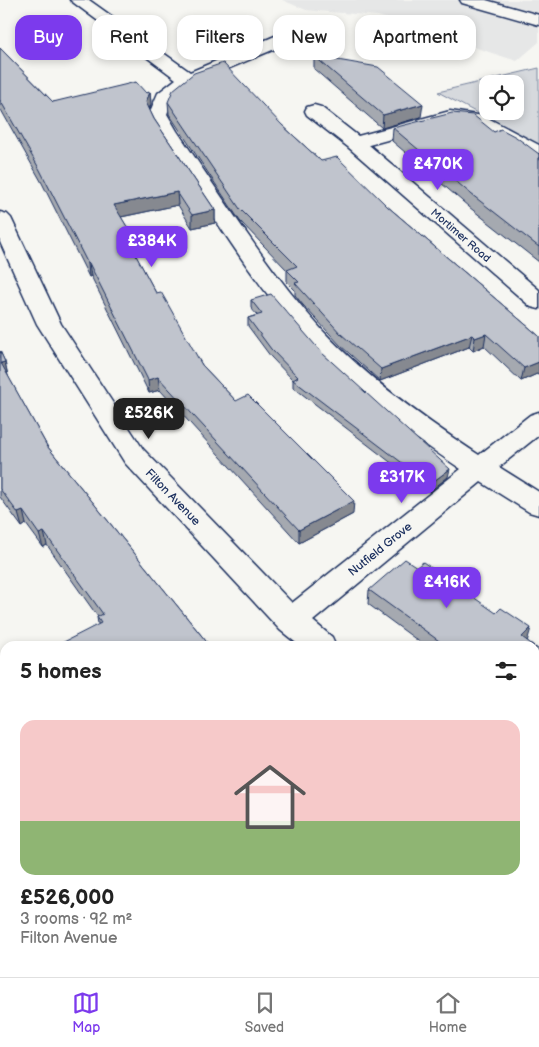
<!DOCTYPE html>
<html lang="en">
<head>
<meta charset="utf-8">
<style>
	:root { --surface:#fff; --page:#f2f2f2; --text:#222; --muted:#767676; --line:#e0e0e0; --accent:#7c3aed }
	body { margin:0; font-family:"Balsamiq Sans",sans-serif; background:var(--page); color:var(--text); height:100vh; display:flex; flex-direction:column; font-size:19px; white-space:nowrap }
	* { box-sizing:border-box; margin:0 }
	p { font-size:16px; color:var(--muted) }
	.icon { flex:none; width:28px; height:28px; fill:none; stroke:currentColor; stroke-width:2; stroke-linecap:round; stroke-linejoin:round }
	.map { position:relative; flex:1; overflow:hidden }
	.drawer { position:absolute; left:0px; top:641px; width:540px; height:336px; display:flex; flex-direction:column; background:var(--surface); border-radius:15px 15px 0 0; box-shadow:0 2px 8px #0003 }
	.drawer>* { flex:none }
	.top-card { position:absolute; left:15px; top:15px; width:510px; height:45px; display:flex; gap:10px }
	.tools { position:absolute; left:479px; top:75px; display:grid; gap:10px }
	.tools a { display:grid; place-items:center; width:45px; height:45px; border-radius:10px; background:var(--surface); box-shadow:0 2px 8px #0003; font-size:25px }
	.price { position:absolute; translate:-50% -42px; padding:0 11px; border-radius:10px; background:var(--accent); color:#fff; font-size:16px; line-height:32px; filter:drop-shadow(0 1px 2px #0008) }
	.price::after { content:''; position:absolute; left:50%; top:30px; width:15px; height:11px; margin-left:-8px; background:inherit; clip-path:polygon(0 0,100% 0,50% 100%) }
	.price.on { background:#222; color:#fff }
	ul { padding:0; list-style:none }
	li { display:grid; align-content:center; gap:10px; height:265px; padding:0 20px }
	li+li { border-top:1px solid var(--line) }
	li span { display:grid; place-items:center; height:155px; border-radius:15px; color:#555 }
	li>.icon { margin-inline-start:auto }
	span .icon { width:90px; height:90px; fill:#fffc; stroke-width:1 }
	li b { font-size:21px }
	h2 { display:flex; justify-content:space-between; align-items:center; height:60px; padding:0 20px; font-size:21px }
	.chip { padding:0 18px; border-radius:15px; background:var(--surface); box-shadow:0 2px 8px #0003; font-size:18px; line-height:45px }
	.chip.on { background:var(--accent); color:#fff }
	.dock { display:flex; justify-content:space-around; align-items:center; height:70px; border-top:1px solid var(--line); background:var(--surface); font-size:14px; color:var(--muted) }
	.dock a { display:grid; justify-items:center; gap:2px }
	.dock .on { color:var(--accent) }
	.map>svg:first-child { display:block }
	.built { fill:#e6e7e7 }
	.green { fill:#d6d9dd; stroke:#78849e; fill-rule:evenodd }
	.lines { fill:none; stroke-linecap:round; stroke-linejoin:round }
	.minor-casing { stroke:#1b2f5e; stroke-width:3 }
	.minor { fill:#f6f6f2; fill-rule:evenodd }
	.wall { fill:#a5a9b0; stroke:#1b2f5e }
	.shaded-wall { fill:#868990; stroke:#1b2f5e }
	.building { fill:#c0c4cd; stroke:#1b2f5e }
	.labels { text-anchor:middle; stroke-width:4.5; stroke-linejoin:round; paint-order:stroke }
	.far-street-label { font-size:11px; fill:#1b2f5e; stroke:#f6f6f2 }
	.street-label { font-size:12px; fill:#1b2f5e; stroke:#f6f6f2 }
</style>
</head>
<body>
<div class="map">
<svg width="539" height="977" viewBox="0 0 539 977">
	<rect width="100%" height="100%" fill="#f6f6f2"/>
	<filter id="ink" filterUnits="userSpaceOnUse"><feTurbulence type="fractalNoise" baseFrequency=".02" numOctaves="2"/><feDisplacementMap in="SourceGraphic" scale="10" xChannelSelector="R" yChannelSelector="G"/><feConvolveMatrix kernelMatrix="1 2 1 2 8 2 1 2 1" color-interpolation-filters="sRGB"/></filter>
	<g filter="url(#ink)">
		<!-- built -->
		<path class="built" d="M282 0H539V42L517 61 378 16 306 10Z"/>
		<!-- green -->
		<path class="green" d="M539 68V146L438 92ZM488 84H515V111H488Z"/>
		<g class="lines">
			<defs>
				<g id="minor">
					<path d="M70 0H89L190 72 282 33H294L296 37 294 41 194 83 172 100 167 114 177 131C223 198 267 269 322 330 367 378 424 419 479 455L530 415 539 412V435L499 467 539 492V515L529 512 481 482 313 621 332 637 336 646H300L280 630 125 463 37 324 0 242V212L7 214 11 218 61 324 143 449 292 603 461 469C406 432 351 391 306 341 249 278 205 202 157 131L149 114 158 93 176 79Z"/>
					<path d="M460 0H486L539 15V25L462 3Z"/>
					<path d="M314 105 321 107 358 136 450 111 484 116 539 145V159L532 157 472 125 450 123 369 145 539 290V309L531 307 348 147 307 115 305 111 307 107Z"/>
					<path d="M0 690 5 692V725L0 723Z"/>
					<path d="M535 811 539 813V881L535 883Z"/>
					<path d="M18 972H60L58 977H17Z"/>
					<path d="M221 972H263L264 977H223Z"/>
					<path d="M445 972H484L482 977H444Z"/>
				</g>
			</defs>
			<!-- minor casing -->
			<use href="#minor" class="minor-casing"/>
			<!-- minor -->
			<use href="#minor" class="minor"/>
		</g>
		<!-- wall -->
		<g class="wall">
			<path d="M0 48 53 102 146 93 150 92 151 104 149 109 154 119 215 210V223L192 228 178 205 121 217 129 230 130 243H129L156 293 202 365 236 401 353 514 299 543 160 390 149 393 91 276 89 277 42 183 0 108Z"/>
			<path d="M314 56 421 117 382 128 314 69Z"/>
			<path d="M168 102 282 125 321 161 387 206 539 336V373L521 381 484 346 473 351 469 347 380 381 341 346 303 305 295 295V290L287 282V270L240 221 169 114Z"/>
			<path d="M393 128 494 132 539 154V262L469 207 392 141Z"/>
			<path d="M251 300 322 353 448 477 429 492 293 387V380L271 357 248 326V318L257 315 251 308Z"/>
			<path d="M0 351 5 362 8 376 47 446 210 646 98 624 97 617H98L47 545 43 547 26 524 22 527 0 497Z"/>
			<path d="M369 590 527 641 534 646H425L368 604Z"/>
			<path d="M535 647 539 650V725L535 723Z"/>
			<path d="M5 673V692L4 690 3 689 0 681V676Z"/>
			<path d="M0 729 5 736V824L0 815Z"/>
			<path d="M265 972H344L347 975V977H266Z"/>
		</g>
		<!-- shaded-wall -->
		<g class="shaded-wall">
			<path d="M150 92 151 104 147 115 146 102Z"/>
			<path d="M423 104 421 117 382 128 383 115Z"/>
			<path d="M177 192 178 205 116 218 114 205Z"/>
			<path d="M215 210V223L192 228V215Z"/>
			<path d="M129 230 130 243 124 245 123 231Z"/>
			<path d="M89 263 91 276 89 277 88 264Z"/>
			<path d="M486 334 484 346 473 351 475 338Z"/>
			<path d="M472 335 469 347 380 381 381 369Z"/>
			<path d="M5 362 8 376 4 377 1 363Z"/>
			<path d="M539 362V373L521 381 524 368Z"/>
			<path d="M158 377 160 390 149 393 148 380Z"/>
			<path d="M450 469 448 477 429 492 430 484Z"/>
			<path d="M354 501 353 514 299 543V530Z"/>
			<path d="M23 511 26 524 22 527 18 513Z"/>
			<path d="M44 532 47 545 43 547 39 534Z"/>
			<path d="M531 628 527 642 522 637Z"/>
		</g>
		<!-- building -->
		<g class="building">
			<path d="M0 48 53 102 136 82 146 93 150 92 146 102 154 119 215 210 192 215 177 192 114 205 129 230 123 231 156 293 161 292 202 365 236 401 248 395 354 501 299 530 158 377 148 380 89 263 88 264 40 170 0 100Z"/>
			<path d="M314 56 378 67 423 104 383 115Z"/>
			<path d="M223 63 282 125 321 161 337 157 387 206 539 336V362L524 368 486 334 475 338 472 335 381 369 341 334 304 293 295 283 299 282 287 270 297 266 240 209 168 102 173 90 194 73Z"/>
			<path d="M452 113 473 115 494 132 501 129 516 137 539 154V247L471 194 393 128Z"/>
			<path d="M271 294 322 353 450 469 430 484 293 380 298 377 271 349 248 318 262 314 251 300Z"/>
			<path d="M0 351 5 362 1 363 47 446 210 646H56L101 623 97 617 103 614 44 532 39 534 23 511 18 513 0 489Z"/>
			<path d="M405 559 417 567 423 562 496 613 501 608 531 628 522 637 534 646H446L369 590Z"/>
			<path d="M535 647 539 650V710L535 707Z"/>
			<path d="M5 673V688L3 685V678L0 677V676Z"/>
			<path d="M0 729 5 736V821L0 813Z"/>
			<path d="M5 914V956L0 947V917Z"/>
			<path d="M267 972H344L347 975 346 977H272Z"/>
		</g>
	</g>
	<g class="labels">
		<!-- far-street labels -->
		<g class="far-street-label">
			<text transform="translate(461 235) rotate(41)" y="4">Mortimer Road</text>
		</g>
		<!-- street labels -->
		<g class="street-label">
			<text transform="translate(173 497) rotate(46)" y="4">Filton Avenue</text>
			<text transform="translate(380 549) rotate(-39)" y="4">Nutfield Grove</text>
		</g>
	</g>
</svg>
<div class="tools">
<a><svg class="icon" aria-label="locate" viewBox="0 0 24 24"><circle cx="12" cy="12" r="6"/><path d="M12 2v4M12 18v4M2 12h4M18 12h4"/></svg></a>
</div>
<b class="price" style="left:438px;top:191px">£470K</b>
<b class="price" style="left:152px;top:268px">£384K</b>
<b class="price on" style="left:149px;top:440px">£526K</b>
<b class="price" style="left:402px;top:504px">£317K</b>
<b class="price" style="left:447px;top:609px">£416K</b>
<div class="top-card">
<a class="chip on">Buy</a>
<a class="chip">Rent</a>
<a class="chip">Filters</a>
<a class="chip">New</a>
<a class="chip">Apartment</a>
</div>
<section class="drawer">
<h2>5 homes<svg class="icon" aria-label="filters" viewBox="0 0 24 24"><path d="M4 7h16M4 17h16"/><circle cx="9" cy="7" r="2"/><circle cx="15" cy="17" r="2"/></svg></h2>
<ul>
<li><span style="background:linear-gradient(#f6c9c9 65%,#8fb573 0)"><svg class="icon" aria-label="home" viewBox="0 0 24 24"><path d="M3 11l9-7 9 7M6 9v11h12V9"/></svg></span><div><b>£526,000</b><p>3 rooms · 92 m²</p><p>Filton Avenue</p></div></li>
</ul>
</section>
</div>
<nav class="dock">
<a class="on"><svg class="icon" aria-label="map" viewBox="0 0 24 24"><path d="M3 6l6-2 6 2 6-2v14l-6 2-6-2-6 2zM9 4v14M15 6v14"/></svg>Map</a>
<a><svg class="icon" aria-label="saved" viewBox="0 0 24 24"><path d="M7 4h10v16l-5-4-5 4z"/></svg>Saved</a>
<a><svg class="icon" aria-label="home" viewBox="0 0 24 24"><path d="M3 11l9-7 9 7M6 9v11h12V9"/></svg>Home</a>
</nav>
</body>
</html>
